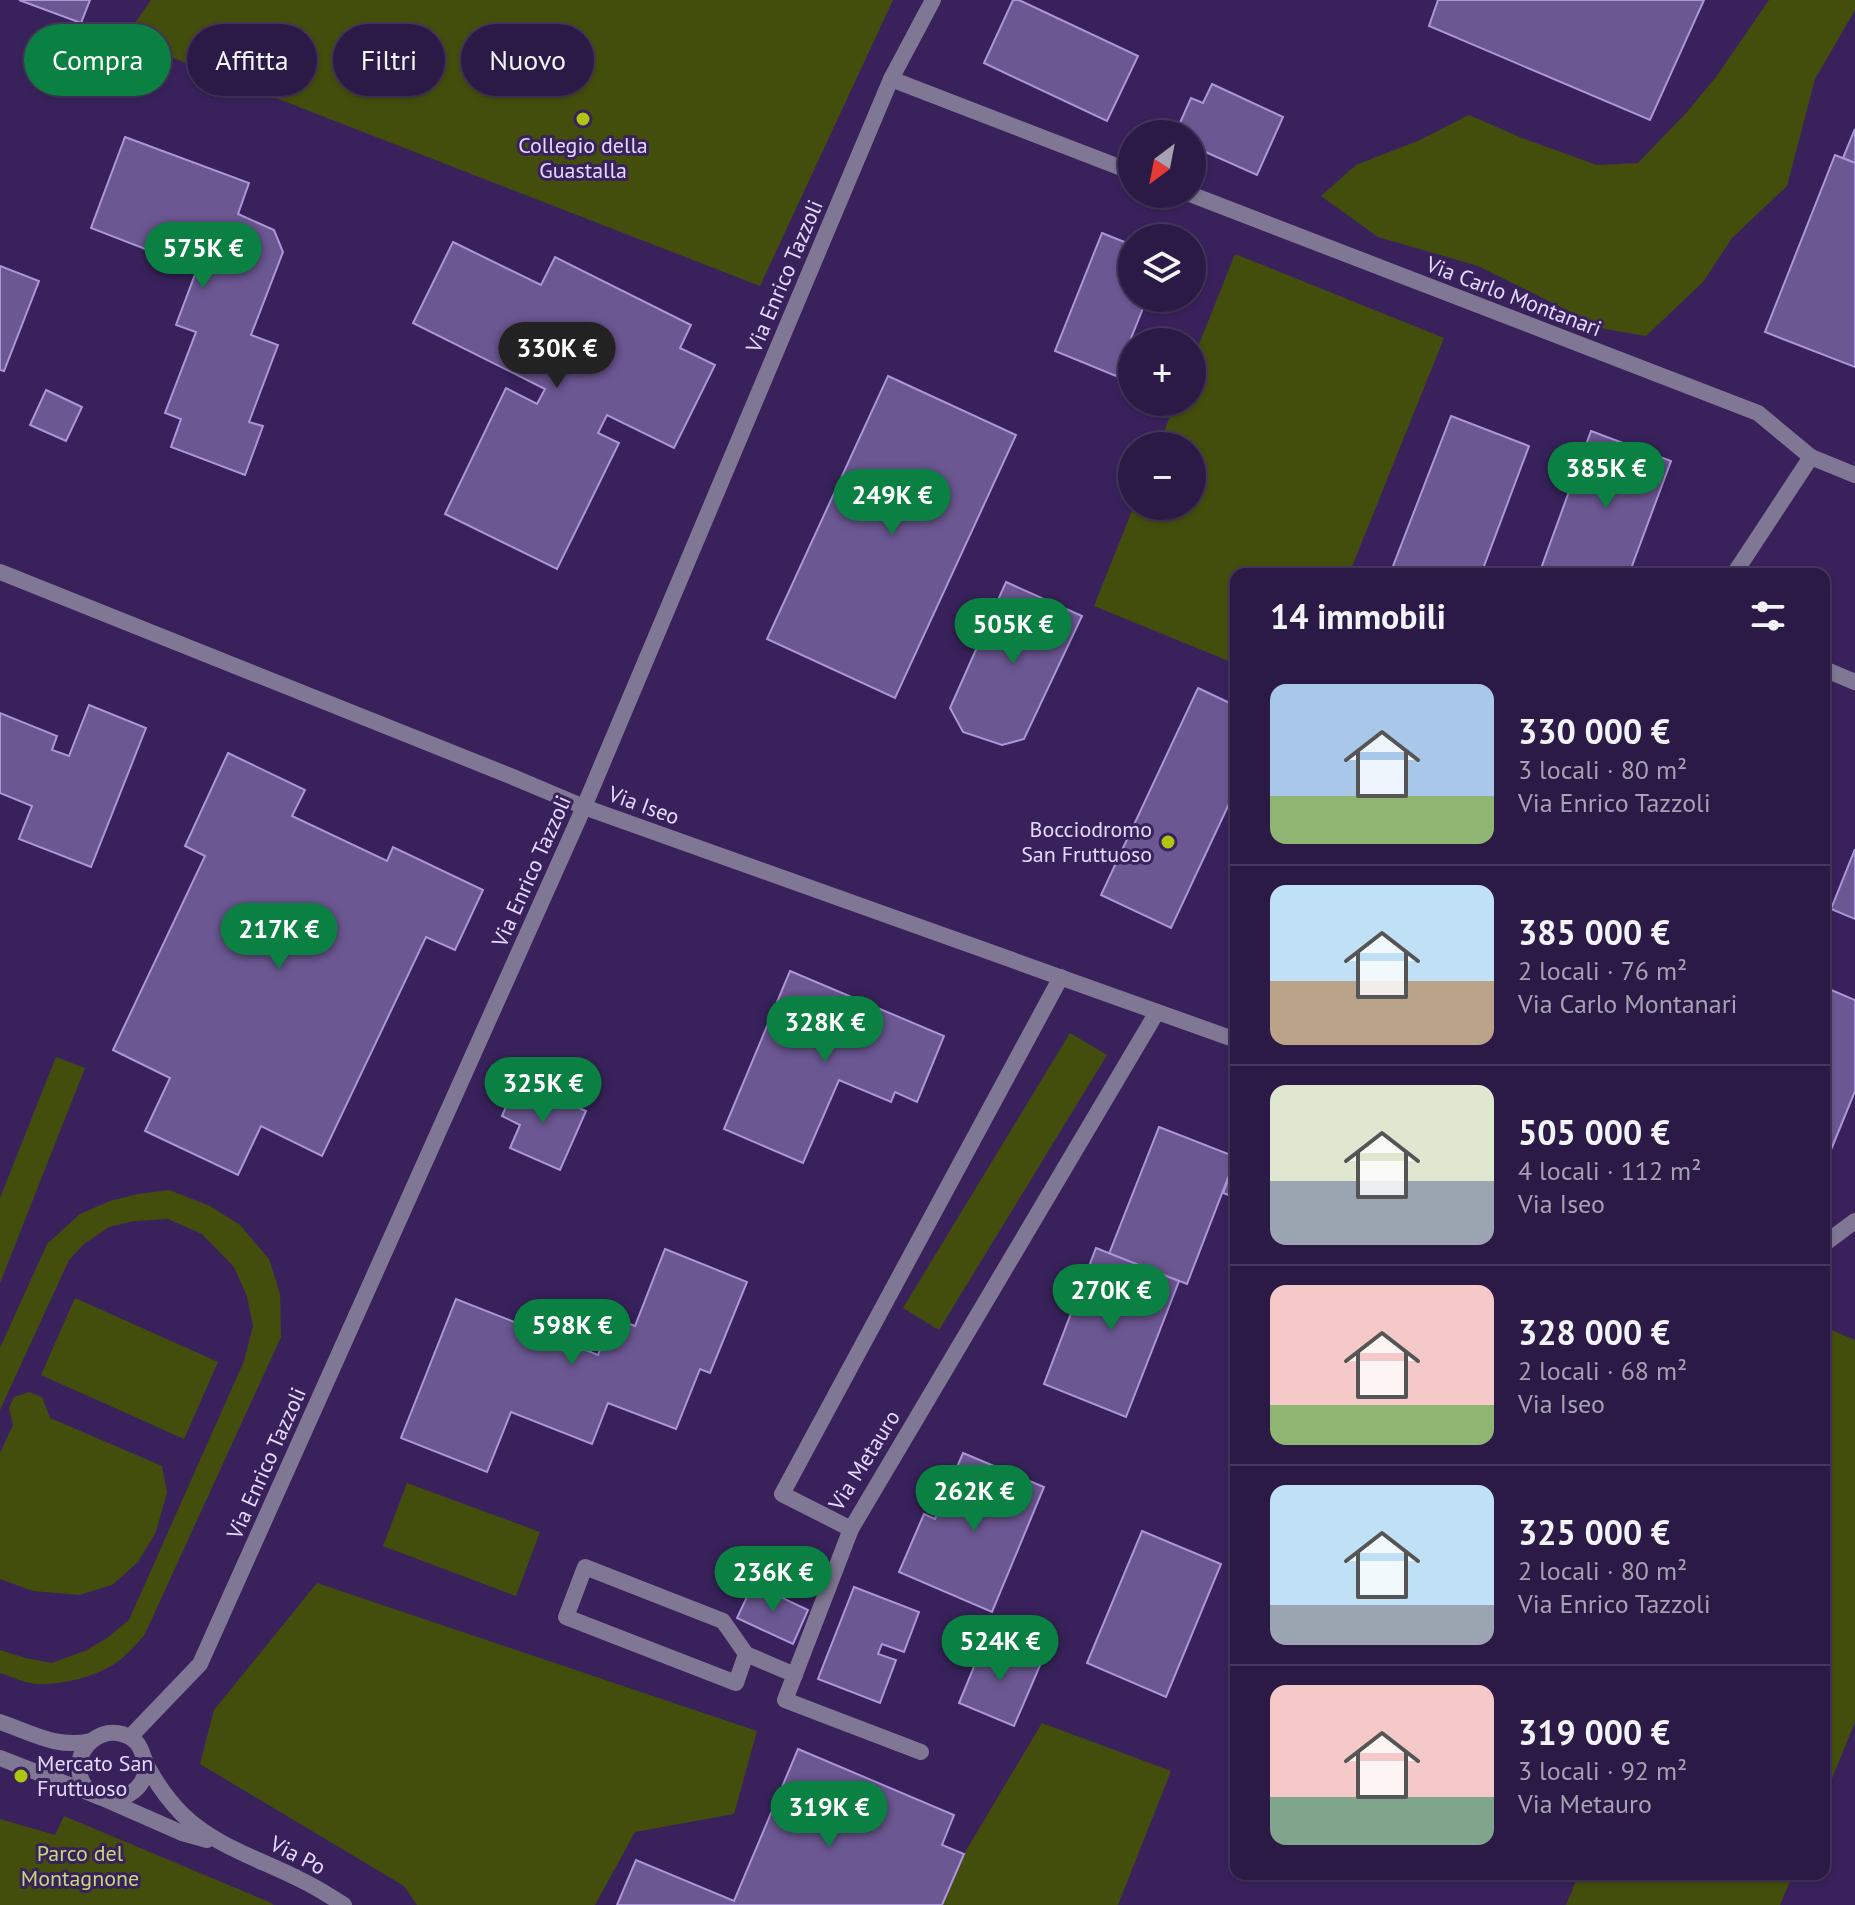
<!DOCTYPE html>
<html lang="it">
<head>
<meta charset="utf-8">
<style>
	:root { --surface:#2b1a45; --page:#33234c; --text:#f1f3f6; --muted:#a6a1b3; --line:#47385e; --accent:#0b8043 }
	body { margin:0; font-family:"PT Sans",sans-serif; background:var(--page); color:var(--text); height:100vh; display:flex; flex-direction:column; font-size:30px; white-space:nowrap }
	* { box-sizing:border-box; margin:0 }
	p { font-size:26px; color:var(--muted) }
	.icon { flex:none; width:44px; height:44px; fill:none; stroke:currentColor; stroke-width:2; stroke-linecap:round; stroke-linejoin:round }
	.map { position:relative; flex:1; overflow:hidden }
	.panel { position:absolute; left:1230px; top:568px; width:600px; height:1312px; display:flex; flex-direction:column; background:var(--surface); border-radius:16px; box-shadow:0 2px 6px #0004,0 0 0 2px var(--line) }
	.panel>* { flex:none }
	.banner { position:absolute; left:24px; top:24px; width:760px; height:72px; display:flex; gap:16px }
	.needle { width:52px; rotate:212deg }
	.controls { position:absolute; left:1118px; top:120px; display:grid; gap:16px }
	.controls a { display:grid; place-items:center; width:88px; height:88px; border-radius:50%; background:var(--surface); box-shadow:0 2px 6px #0004,0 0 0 2px var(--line); font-size:40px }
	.price { position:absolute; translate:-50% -68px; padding:0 18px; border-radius:28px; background:var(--accent); color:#fff; font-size:26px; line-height:52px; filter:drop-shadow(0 2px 4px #0008) }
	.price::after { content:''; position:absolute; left:50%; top:48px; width:24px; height:18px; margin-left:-12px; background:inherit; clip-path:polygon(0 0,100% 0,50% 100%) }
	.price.selected { background:#222; color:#fff }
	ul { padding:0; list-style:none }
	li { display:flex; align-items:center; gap:24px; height:200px; padding:0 40px }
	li+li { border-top:2px solid var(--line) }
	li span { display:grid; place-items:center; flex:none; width:224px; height:160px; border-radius:16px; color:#555 }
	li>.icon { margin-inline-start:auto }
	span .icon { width:96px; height:96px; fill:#fffc; stroke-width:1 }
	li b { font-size:34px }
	h2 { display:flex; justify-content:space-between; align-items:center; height:96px; padding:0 40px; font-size:34px }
	.tag { padding:0 28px; border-radius:36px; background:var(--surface); box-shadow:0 2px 6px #0004,0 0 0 2px var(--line); font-size:28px; line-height:72px }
	.tag.selected { background:var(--accent); color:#fff }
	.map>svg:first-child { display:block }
	.green { fill:#434e0d }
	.building { fill:#6b5792; stroke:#ac96da; stroke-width:2 }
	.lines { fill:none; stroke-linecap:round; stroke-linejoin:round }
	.service { stroke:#7f7793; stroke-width:16 }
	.minor { stroke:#7f7793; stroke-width:16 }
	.poi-dot { fill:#adc610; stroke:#39225c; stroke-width:3 }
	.labels { text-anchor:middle; stroke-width:6; stroke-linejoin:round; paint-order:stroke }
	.poi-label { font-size:22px; fill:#e4d9fd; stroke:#39225c }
	.street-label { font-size:22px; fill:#e4d9fd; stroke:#39225c }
	.park-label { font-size:22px; fill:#c5d978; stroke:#39225c }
</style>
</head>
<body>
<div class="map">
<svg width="1855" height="1905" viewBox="0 0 1855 1905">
	<rect width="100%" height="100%" fill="#39225c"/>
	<!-- green -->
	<g class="green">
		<path d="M151 0H893L760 286 124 39Z"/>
		<path d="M1769 0H1855V10L1815 79 1787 186 1732 238 1703 282 1646 336 1605 329 1478 266 1378 237 1321 196 1356 165 1420 140 1469 115 1522 138 1597 165 1638 163 1687 112 1716 77Z"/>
		<path d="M1235 254 1444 338 1349 574H1236V664L1094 606 1134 506H1192V446H1158L1176 402H1192V362Z"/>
		<path d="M1070 1033 1107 1055 939 1330 903 1308Z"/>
		<path d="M56 1057 85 1068 0 1283V1198Z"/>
		<path d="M169 1190 210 1206 240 1225 269 1259 280 1294 281 1337 144 1636C134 1646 124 1659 111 1666 90 1678 61 1685 37 1684 25 1683 12 1677 0 1673V1650L25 1658 52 1663 87 1650 107 1638 129 1620 244 1361 253 1326 247 1296 234 1267 202 1234 168 1219 134 1221 109 1227 84 1244 69 1260 0 1410V1348L47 1244 80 1214 110 1201 138 1194Z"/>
		<path d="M75 1298 218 1362 184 1439 41 1375Z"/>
		<path d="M1824 1327 1855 1340V1722L1824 1798Z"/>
		<path d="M29 1392 42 1397 50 1418 162 1466 167 1492 156 1532 138 1562 112 1585 79 1595 33 1591 0 1579V1453L13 1425 9 1408 14 1397Z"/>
		<path d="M407 1483 540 1532 516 1596 383 1546Z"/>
		<path d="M317 1583 757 1731 734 1814 635 1832 595 1905H417L404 1886 200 1764 214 1710Z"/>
		<path d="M1042 1723 1171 1771 1118 1905H943L964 1854Z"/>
		<path d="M64 1816 269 1902 274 1905H0V1819L55 1835Z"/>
		<path d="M1579 1874H1793L1780 1905H1566Z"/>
	</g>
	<!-- building -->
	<g class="building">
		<path d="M19 0H90L81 23Z"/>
		<path d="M1013 0H1019L1138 56 1107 121 984 63Z"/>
		<path d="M1438 0H1704L1650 120 1429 26Z"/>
		<path d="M1212 84 1283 117 1257 175 1192 146V134H1175L1191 98 1203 103Z"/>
		<path d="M1855 129V163L1843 158Z"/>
		<path d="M125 137 249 183 238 214 274 230 283 252 251 335 278 345 249 422 263 426 245 475 171 447 181 419 165 413 196 332 176 325 197 269 91 228Z"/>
		<path d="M1835 155 1855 163V367L1765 332Z"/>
		<path d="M1102 233 1132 245V298H1147L1116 376 1055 351Z"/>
		<path d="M453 242 541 285 555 257 691 325 680 348 715 365 674 448 607 415 598 433 619 443 557 569 445 514 506 388 537 404 545 389 413 323Z"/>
		<path d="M0 266 39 281 4 371 0 370Z"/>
		<path d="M888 376 1016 435 895 698 767 639Z"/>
		<path d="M46 390 82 407 66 441 30 425Z"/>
		<path d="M1451 416 1529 446 1481 574H1390Z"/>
		<path d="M1591 431 1671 461 1629 574H1539Z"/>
		<path d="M1006 582 1082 616 1024 739 1002 745 963 732 950 708Z"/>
		<path d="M1198 688 1236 706V789L1171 928 1101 895Z"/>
		<path d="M89 705 146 728 91 867 19 839 32 806 0 793V713L57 736 52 750 69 756Z"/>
		<path d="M228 753 305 790 292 816 387 861 393 847 483 890 455 950 426 937 322 1156 261 1126 238 1175 145 1131 170 1078 113 1050 205 856 185 846Z"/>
		<path d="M1855 849V919L1831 909Z"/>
		<path d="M790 971 944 1036 917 1102 895 1092 891 1102 839 1080 803 1163 724 1129Z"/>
		<path d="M1824 987 1855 1000V1091L1824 1167Z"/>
		<path d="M517 1081 586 1111 560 1170 510 1148 520 1125 502 1116Z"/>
		<path d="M1159 1127 1236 1157 1187 1284 1109 1254Z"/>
		<path d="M1236 1160V1198L1223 1193Z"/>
		<path d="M1096 1248 1179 1281 1126 1417 1044 1384Z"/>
		<path d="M665 1249 747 1282 710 1373 700 1369 676 1429 608 1403 592 1444 511 1412 487 1472 401 1438 456 1299 598 1355 613 1318 635 1326Z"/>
		<path d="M963 1453 1044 1487 992 1612 899 1572 924 1514 935 1519Z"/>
		<path d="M1142 1531 1221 1564 1166 1697 1087 1663Z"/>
		<path d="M753 1584 808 1610 793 1644 737 1618Z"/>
		<path d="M854 1587 919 1612 904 1652 882 1644 878 1654 896 1660 880 1703 818 1679Z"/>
		<path d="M985 1640 1041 1663 1014 1726 959 1703Z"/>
		<path d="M798 1749 954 1815 942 1845 964 1854 942 1905H617L636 1860 734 1901Z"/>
	</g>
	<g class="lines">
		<!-- service -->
		<g class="service">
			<path d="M851 1529 785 1700 921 1752"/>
			<path d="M746 1654 736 1683 566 1617 585 1567 723 1621 746 1654 795 1675"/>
		</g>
		<!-- minor -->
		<g class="minor">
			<path d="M891 79 1132 172"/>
			<path d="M1190 194 1758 413 1811 457 1855 475"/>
			<path d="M0 572 508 775 584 807 1236 1040"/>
			<path d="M1737 574 1736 571 1811 457"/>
			<path d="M1824 669 1855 682"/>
			<path d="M1061 977 782 1494 851 1529 1157 1012"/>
			<path d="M1824 1244 1855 1221"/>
			<path d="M0 1722C32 1733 57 1749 91 1741"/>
			<path d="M130 1737 200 1664 584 807 891 79 933 0"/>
			<path d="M0 1758 100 1797 182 1833 207 1840"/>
			<path d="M147 1766C141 1811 79 1809 79 1766 80 1745 101 1728 122 1734 145 1741 140 1756 150 1771 159 1787 170 1802 183 1815 215 1846 262 1860 301 1880 316 1887 330 1896 344 1905"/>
		</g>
	</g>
	<!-- markers -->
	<g class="poi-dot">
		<circle cx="583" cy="119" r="8"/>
		<circle cx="1168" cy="842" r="8"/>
		<circle cx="21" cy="1776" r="8"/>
	</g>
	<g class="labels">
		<!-- poi labels -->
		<g class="poi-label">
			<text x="583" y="153">Collegio della<tspan x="583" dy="25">Guastalla</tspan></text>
			<text x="1152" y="837" text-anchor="end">Bocciodromo<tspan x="1152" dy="25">San Fruttuoso</tspan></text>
			<text x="37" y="1771" text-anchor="start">Mercato San<tspan x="37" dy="25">Fruttuoso</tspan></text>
		</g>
		<!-- street labels -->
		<g class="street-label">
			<text transform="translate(784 276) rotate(-67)" y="8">Via Enrico Tazzoli</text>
			<text transform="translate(1514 296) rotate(21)" y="8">Via Carlo Montanari</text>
			<text transform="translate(644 805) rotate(20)" y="8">Via Iseo</text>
			<text transform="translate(531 871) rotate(-66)" y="8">Via Enrico Tazzoli</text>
			<text transform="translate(864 1460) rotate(-58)" y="8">Via Metauro</text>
			<text transform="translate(266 1463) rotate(-66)" y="8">Via Enrico Tazzoli</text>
			<text transform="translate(298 1855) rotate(27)" y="8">Via Po</text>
		</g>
		<!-- park labels -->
		<g class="park-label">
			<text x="80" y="1861">Parco del<tspan x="80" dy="25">Montagnone</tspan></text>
		</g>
	</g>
</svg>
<div class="controls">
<a><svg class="needle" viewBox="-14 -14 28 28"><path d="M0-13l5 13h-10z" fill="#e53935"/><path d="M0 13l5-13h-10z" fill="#a6a1b3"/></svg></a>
<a><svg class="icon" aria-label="layers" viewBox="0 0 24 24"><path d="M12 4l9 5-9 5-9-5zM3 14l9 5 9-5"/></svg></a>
<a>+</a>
<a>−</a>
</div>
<b class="price" style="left:203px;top:290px">575K €</b>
<b class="price selected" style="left:557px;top:390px">330K €</b>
<b class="price" style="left:1606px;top:510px">385K €</b>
<b class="price" style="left:892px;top:537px">249K €</b>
<b class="price" style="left:1013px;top:666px">505K €</b>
<b class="price" style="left:279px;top:971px">217K €</b>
<b class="price" style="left:825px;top:1064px">328K €</b>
<b class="price" style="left:543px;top:1125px">325K €</b>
<b class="price" style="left:1111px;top:1332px">270K €</b>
<b class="price" style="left:572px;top:1367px">598K €</b>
<b class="price" style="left:974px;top:1533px">262K €</b>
<b class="price" style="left:773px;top:1614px">236K €</b>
<b class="price" style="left:1000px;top:1683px">524K €</b>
<b class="price" style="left:829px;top:1849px">319K €</b>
<div class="banner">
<a class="tag selected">Compra</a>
<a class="tag">Affitta</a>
<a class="tag">Filtri</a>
<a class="tag">Nuovo</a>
</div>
<section class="panel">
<h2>14 immobili<svg class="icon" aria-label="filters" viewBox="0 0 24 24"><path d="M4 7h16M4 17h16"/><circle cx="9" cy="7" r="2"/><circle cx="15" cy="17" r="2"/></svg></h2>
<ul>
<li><span style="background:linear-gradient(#a9c7e8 70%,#8fb573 0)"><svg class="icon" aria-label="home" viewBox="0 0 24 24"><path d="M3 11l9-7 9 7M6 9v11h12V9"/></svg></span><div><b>330 000 €</b><p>3 locali · 80 m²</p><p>Via Enrico Tazzoli</p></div></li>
<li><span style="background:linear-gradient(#bfe0f5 60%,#b9a48a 0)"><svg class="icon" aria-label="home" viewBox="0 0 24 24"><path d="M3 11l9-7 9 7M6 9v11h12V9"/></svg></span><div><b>385 000 €</b><p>2 locali · 76 m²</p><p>Via Carlo Montanari</p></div></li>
<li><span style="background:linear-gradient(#dfe7d0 60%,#9aa5b1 0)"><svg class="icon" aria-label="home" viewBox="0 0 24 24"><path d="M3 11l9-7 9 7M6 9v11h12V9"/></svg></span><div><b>505 000 €</b><p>4 locali · 112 m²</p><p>Via Iseo</p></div></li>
<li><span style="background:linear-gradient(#f6c9c9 75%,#8fb573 0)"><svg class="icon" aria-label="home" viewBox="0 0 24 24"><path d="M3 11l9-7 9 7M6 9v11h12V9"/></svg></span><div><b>328 000 €</b><p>2 locali · 68 m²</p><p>Via Iseo</p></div></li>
<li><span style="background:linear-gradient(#bfe0f5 75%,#9aa5b1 0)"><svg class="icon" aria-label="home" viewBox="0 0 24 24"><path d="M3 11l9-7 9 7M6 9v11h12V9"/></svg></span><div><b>325 000 €</b><p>2 locali · 80 m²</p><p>Via Enrico Tazzoli</p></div></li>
<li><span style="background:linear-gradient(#f6c9c9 70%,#7fa58c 0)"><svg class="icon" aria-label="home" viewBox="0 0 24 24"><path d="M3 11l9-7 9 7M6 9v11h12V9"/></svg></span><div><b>319 000 €</b><p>3 locali · 92 m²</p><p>Via Metauro</p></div></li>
</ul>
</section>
</div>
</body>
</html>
